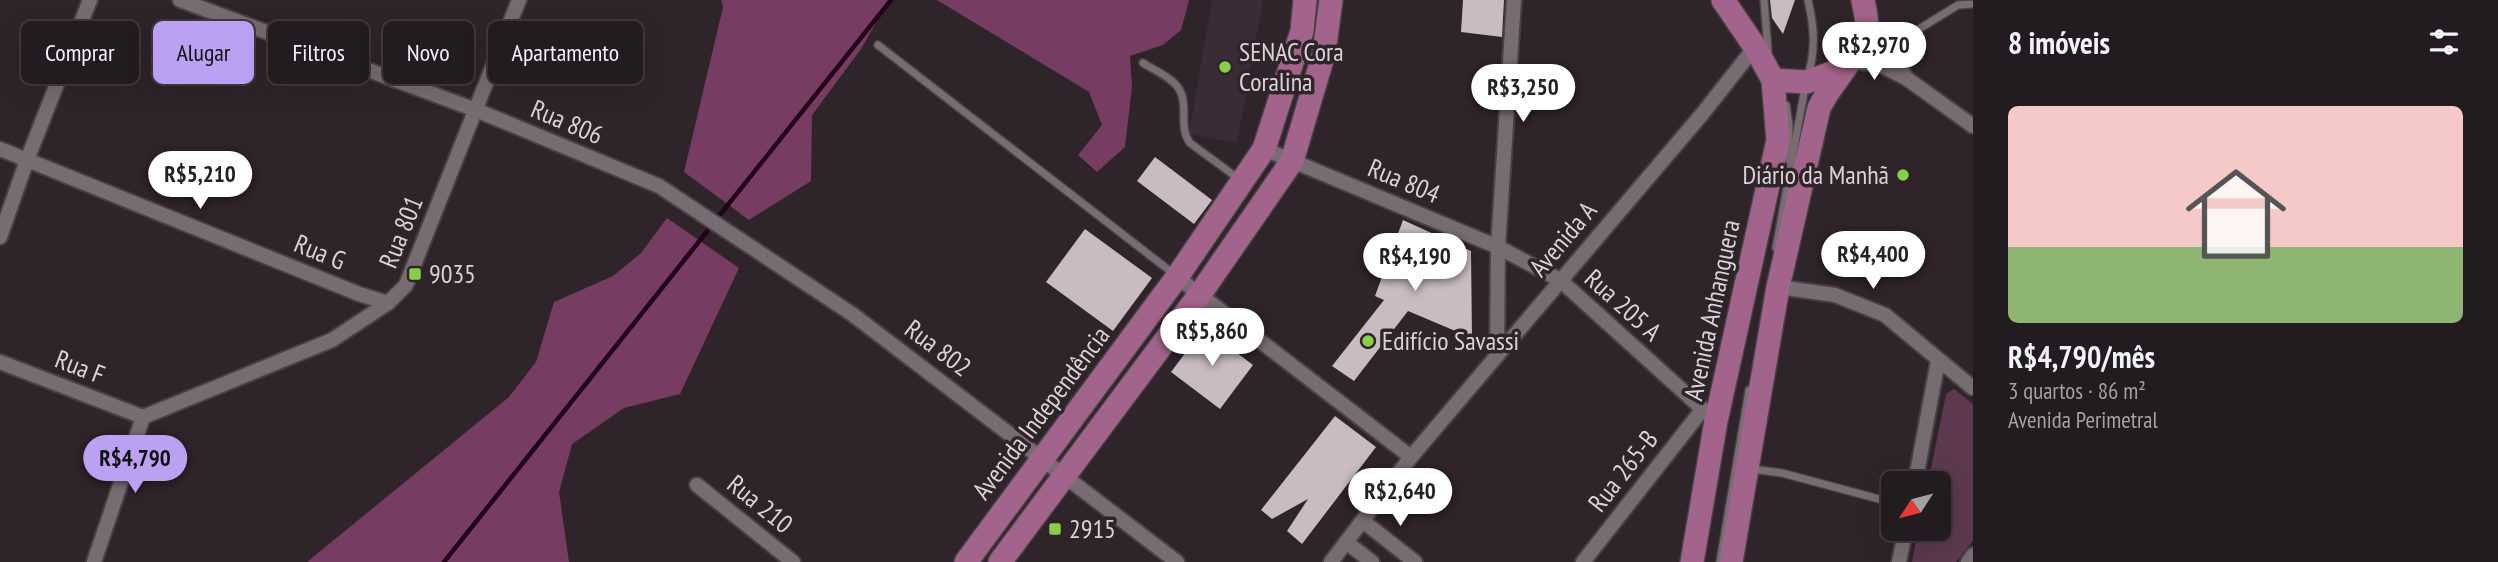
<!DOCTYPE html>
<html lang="pt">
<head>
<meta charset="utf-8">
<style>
	:root { --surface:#221b1f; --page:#2a2428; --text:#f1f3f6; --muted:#a2a1a4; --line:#3f393d; --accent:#bca0f2 }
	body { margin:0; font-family:"PT Sans Narrow",sans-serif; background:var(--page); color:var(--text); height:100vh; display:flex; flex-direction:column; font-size:26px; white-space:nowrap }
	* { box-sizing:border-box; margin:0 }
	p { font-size:23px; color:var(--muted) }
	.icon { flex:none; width:38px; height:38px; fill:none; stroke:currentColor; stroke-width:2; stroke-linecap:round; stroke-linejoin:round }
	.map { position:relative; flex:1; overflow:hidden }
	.side { display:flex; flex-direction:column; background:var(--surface); width:525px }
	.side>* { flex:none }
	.banner { position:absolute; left:21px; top:21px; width:665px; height:63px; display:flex; gap:14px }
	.needle { width:46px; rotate:234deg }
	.tools { position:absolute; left:1881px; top:471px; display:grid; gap:14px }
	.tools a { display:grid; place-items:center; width:70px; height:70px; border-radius:10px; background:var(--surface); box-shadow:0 7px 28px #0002,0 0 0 2px var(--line); font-size:35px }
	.price { position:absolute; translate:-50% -60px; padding:0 16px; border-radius:24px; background:#fff; color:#222; font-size:23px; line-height:46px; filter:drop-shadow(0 2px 4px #0008) }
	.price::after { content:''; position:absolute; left:50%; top:42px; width:21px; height:16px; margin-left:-10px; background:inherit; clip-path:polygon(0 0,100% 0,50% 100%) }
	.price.active { background:var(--accent); color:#111 }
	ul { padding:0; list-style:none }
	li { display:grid; align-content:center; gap:14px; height:371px; padding:0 35px }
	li+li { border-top:2px solid var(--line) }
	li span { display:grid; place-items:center; height:217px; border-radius:10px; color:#555 }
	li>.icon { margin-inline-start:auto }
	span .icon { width:126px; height:126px; fill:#fffc; stroke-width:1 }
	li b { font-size:30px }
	h2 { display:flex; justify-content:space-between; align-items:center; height:84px; padding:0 35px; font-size:30px }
	.chip { padding:0 24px; border-radius:10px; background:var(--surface); box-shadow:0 7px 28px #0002,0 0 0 2px var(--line); font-size:24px; line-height:63px }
	.chip.active { background:var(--accent); color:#111 }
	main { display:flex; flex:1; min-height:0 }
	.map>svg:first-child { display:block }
	.built { fill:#3b2b34 }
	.green { fill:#5c394e }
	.forest { fill:#773c61 }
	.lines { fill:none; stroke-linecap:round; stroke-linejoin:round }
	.stream { stroke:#220017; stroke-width:4.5 }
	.building { fill:#c8bbc2 }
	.service-casing { stroke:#494045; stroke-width:10 }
	.minor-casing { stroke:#494045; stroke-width:18 }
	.primary-casing { stroke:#494045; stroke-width:26 }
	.service { stroke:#776c72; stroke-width:7 }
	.minor { stroke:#776c72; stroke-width:14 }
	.primary { stroke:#a3648b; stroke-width:23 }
	.poi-dot { fill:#87cf4b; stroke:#2e2429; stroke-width:2.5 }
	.labels { text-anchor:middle; stroke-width:7; stroke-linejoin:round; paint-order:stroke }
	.poi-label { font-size:26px; fill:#d9d2d6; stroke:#2e2429; text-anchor:start }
	.street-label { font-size:26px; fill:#d9d2d6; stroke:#2e2429 }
</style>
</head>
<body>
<main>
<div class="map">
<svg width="1973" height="562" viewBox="0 0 1973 562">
	<rect width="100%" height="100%" fill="#2e2429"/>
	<!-- built -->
	<path class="built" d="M1212 0H1263L1237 143 1189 134Z"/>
	<!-- green -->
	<path class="green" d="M1954 389 1973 404V541L1956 562H1912L1918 529 1939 528V483H1928L1946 394Z"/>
	<!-- forest -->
	<g class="forest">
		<path d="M721 0H893L888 2 861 49 812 115 811 181 749 220 684 172 723 7Z"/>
		<path d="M937 0H1189L1181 30 1163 45 1130 56 1132 87 1125 147 1097 172 1078 155 1102 125 1089 92Z"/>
		<path d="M667 218 739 268 680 394 624 408 572 444 559 492 569 562H307L509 397 536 362 554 302 613 276 641 253Z"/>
	</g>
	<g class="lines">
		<!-- stream -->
		<g class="stream">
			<path d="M719 216 891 0"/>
			<path d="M444 562 709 229"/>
		</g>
	</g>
	<!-- building -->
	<g class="building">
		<path d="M1463 0H1504L1502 37 1461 32Z"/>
		<path d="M1770 0H1795L1783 34 1772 18Z"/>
		<path d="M1155 157 1212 200 1194 224 1137 181Z"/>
		<path d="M1403 220 1471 251 1472 338 1408 311 1354 381 1332 366 1384 300 1375 296Z"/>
		<path d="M1085 229 1152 278 1113 331 1046 282Z"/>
		<path d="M1204 328 1253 365 1220 409 1171 372Z"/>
		<path d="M1335 416 1376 447 1302 544 1287 531 1308 499 1272 519 1261 510Z"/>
	</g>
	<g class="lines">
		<defs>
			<g id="service">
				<path d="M1764 0 1768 51"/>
				<path d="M878 45 1174 274"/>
				<path d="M1888 48 1958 5 1973 4"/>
				<path d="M1143 63C1154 70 1173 78 1179 89 1189 105 1178 127 1190 143L1239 179"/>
				<path d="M1786 105 1789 124V160"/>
				<path d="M1776 248 1806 82C1816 52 1815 31 1808 0"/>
				<path d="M1751 469 1782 473 1894 503"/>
				<path d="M1720 562 1749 390"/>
			</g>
			<g id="minor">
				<path d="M180 0 476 110 659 186 852 314 1177 562"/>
				<path d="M1866 26 1888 48 1905 76"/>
				<path d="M1848 62 1878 64 1906 78 1973 126"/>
				<path d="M0 149 359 294 388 303"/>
				<path d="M1264 149 1498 247 1560 280 1716 421"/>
				<path d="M0 237 27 160 90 0"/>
				<path d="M1177 277 1411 457"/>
				<path d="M1778 287 1835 295 1885 315 1973 388"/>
				<path d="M1497 355 1498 247 1514 0"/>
				<path d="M0 362 143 417"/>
				<path d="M143 417 332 340 388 303 406 285 519 0"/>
				<path d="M1915 483 1938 361"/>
				<path d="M697 485 793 562"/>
				<path d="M1363 521 1415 562"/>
				<path d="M1346 542 1372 562"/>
				<path d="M94 562 143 417"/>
				<path d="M1331 562 1411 457 1703 113 1755 47"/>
				<path d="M1583 562 1702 410"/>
				<path d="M1899 562 1906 528"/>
				<path d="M1968 562 1973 555"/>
			</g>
			<g id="primary">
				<path d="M1773 80 1806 82 1841 70"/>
				<path d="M966 562 1177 277 1264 149 1302 31 1305 0"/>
				<path d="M1000 562 1200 294 1292 161 1324 53 1331 0"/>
				<path d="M1692 562 1716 421 1778 140 1773 80 1755 47 1723 0"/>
				<path d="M1731 562 1778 287 1819 108C1832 81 1859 57 1866 27 1868 19 1864 8 1863 0"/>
			</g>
		</defs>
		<!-- service casing -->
		<use href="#service" class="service-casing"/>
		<!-- minor casing -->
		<use href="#minor" class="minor-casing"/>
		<!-- primary casing -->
		<use href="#primary" class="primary-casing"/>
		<!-- service -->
		<use href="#service" class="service"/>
		<!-- minor -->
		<use href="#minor" class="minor"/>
		<!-- primary -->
		<use href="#primary" class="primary"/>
	</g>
	<!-- markers -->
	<g class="poi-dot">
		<circle cx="1225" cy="67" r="7"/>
		<circle cx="1903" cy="175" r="7"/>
		<rect x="408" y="267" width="14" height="14" rx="3.5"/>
		<circle cx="1368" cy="341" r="7"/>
		<rect x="1048" y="522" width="14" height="14" rx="3.5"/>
	</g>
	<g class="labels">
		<!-- poi labels -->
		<g class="poi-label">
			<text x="1239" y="61">SENAC Cora<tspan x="1239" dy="30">Coralina</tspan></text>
			<text x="1889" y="184" text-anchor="end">Diário da Manhã</text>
			<text x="429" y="283">9035</text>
			<text x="1382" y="350">Edifício Savassi</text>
			<text x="1069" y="538">2915</text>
		</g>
		<!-- street labels -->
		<g class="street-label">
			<text transform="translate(567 122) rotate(23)" y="9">Rua 806</text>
			<text transform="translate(1404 181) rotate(23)" y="9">Rua 804</text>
			<text transform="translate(401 232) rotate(-68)" y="9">Rua 801</text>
			<text transform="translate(1563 239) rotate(-50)" y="9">Avenida A</text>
			<text transform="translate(320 252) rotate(22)" y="9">Rua G</text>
			<text transform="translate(1623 305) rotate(42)" y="9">Rua 205 A</text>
			<text transform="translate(1712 310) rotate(-78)" y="9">Avenida Anhanguera</text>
			<text transform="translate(938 348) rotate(37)" y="9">Rua 802</text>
			<text transform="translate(80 367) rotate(21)" y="9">Rua F</text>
			<text transform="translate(1041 413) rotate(-53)" y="9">Avenida Independência</text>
			<text transform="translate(1623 471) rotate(-52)" y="9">Rua 265-B</text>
			<text transform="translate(760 504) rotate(39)" y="9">Rua 210</text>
		</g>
	</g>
</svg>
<div class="tools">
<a><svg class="needle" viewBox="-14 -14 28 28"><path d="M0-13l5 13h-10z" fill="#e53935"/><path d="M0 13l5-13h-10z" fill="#a2a1a4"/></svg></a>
</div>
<b class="price" style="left:1874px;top:82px">R$2,970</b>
<b class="price" style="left:1523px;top:124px">R$3,250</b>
<b class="price" style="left:200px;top:211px">R$5,210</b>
<b class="price" style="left:1873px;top:291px">R$4,400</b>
<b class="price" style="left:1415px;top:293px">R$4,190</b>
<b class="price" style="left:1212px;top:368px">R$5,860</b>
<b class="price active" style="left:135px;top:495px">R$4,790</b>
<b class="price" style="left:1400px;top:528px">R$2,640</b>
<div class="banner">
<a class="chip">Comprar</a>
<a class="chip active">Alugar</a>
<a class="chip">Filtros</a>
<a class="chip">Novo</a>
<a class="chip">Apartamento</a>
</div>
</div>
<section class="side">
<h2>8 imóveis<svg class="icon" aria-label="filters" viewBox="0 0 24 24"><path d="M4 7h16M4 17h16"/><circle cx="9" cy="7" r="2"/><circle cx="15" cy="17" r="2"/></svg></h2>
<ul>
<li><span style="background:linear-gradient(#f6c9c9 65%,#8fb573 0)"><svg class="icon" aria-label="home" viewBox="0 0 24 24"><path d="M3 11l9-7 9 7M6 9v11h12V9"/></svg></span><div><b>R$4,790/mês</b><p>3 quartos · 86 m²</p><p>Avenida Perimetral</p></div></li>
</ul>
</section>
</main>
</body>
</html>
